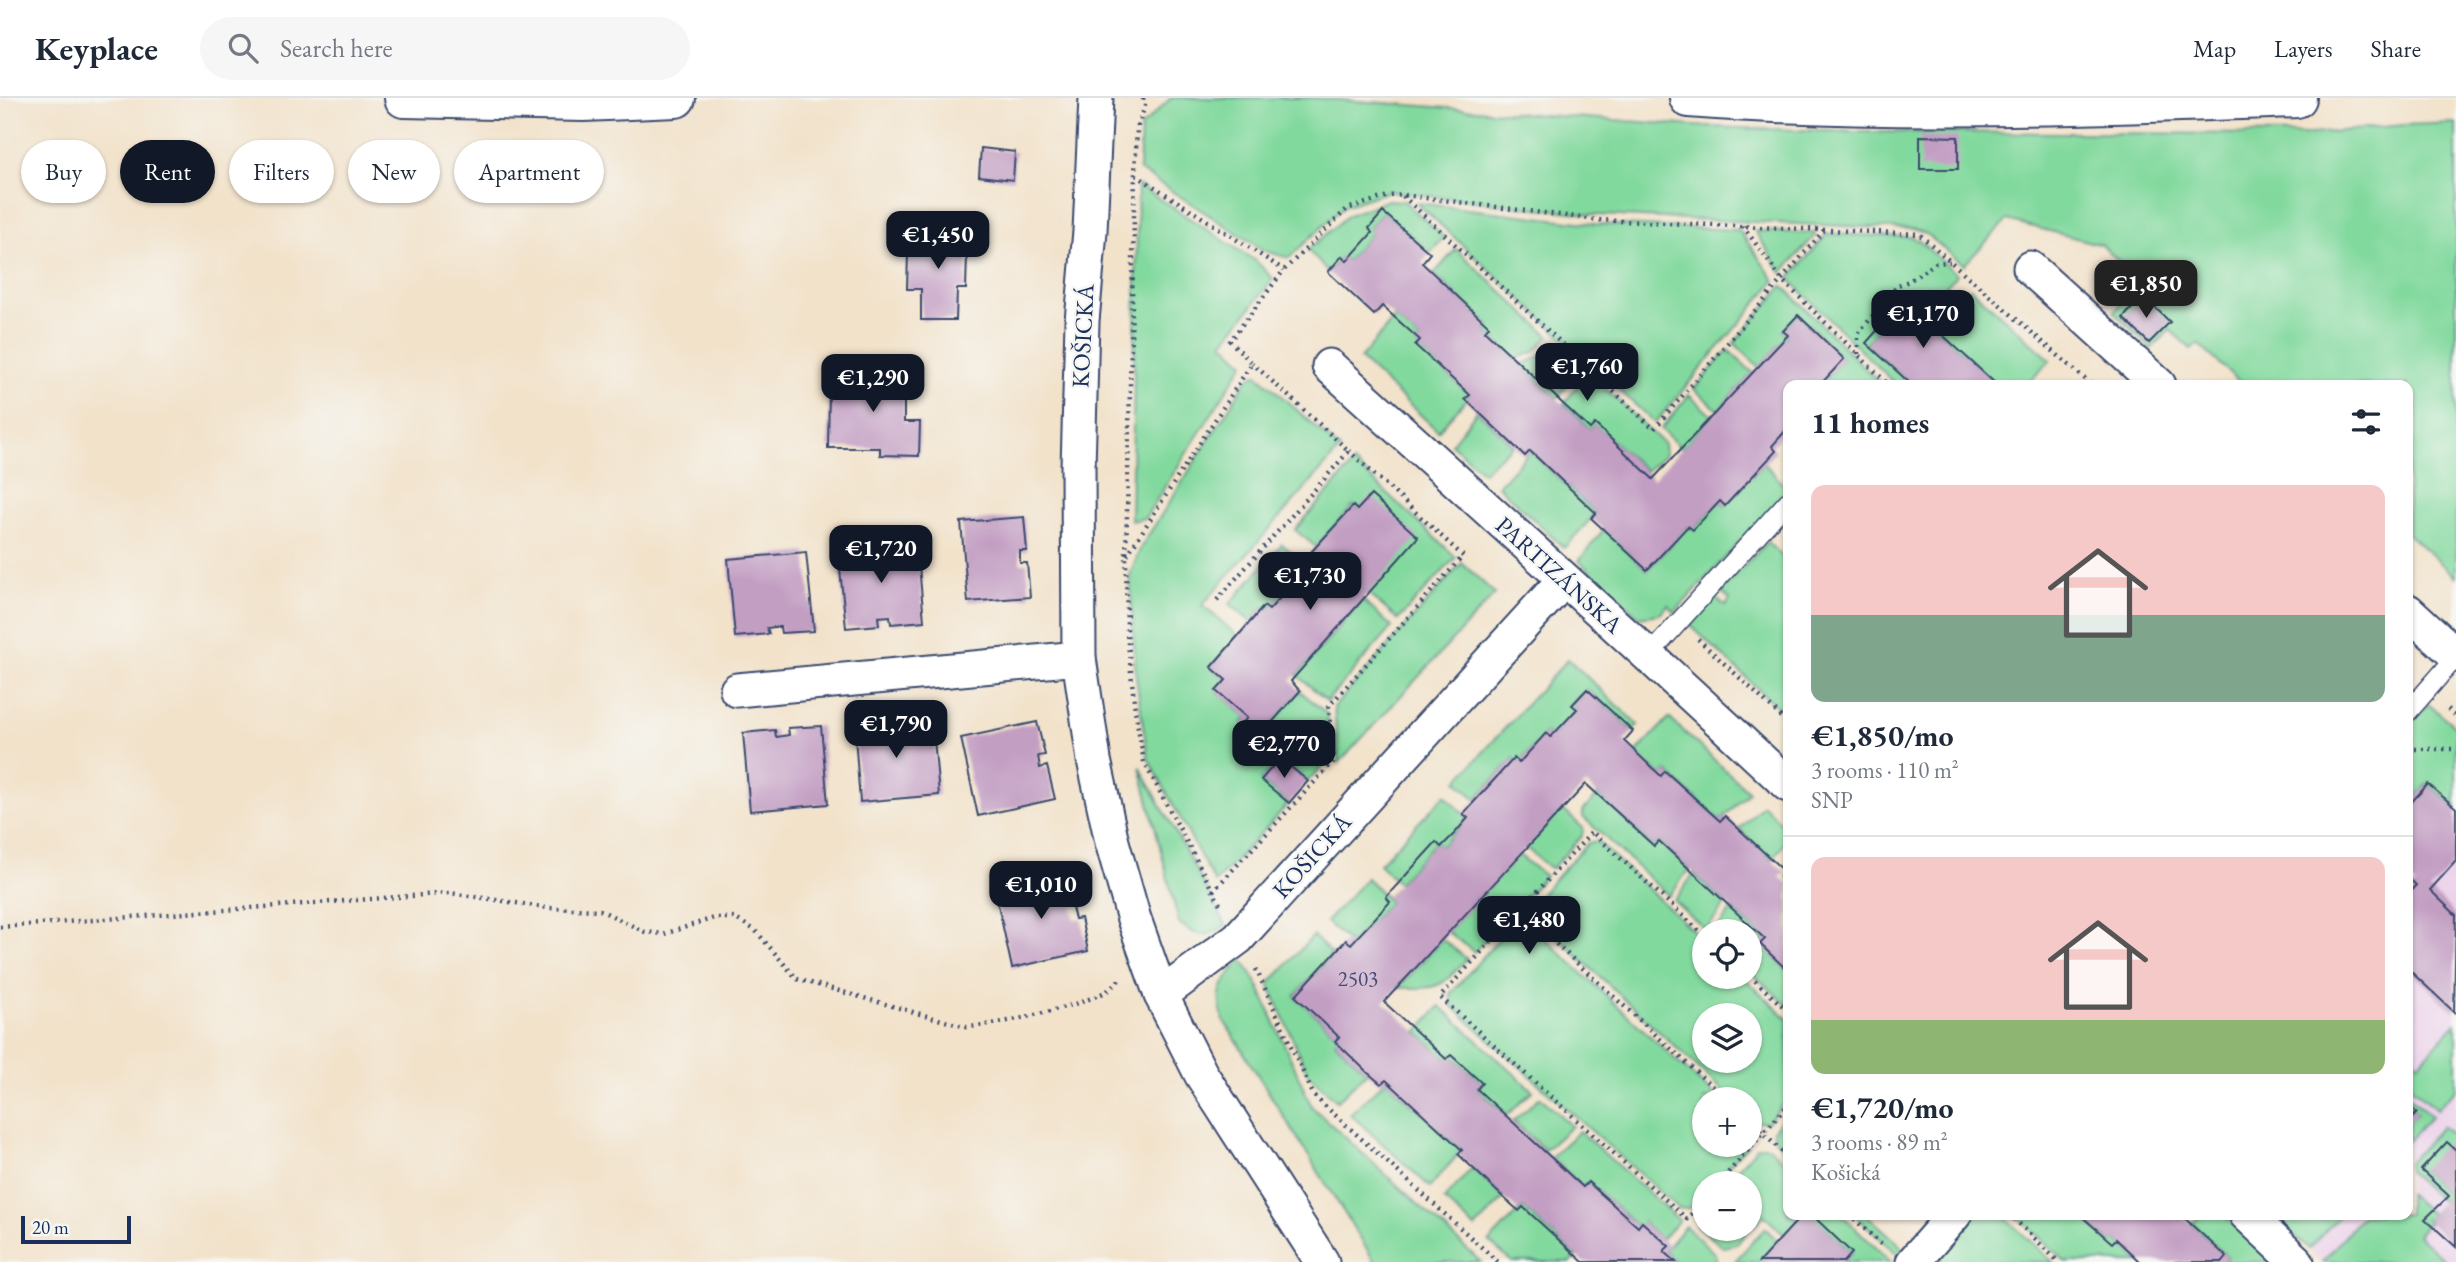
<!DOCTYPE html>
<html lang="en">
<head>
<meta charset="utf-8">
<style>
	:root { --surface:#fff; --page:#f6f6f7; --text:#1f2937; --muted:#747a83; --line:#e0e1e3; --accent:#111827 }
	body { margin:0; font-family:"EB Garamond",serif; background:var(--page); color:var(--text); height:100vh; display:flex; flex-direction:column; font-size:26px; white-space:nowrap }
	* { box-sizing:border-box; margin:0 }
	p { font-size:23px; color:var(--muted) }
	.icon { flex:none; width:38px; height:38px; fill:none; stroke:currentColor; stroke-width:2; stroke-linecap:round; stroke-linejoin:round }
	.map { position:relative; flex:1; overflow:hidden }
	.details { position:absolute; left:1783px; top:282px; width:630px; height:840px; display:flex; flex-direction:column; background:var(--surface); border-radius:14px; box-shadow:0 2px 5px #0004 }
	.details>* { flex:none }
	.guide { position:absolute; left:21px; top:42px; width:665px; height:63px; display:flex; gap:14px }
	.tools { position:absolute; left:1692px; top:821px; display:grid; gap:14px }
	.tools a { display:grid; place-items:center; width:70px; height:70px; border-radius:50%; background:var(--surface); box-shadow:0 2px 5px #0004; font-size:35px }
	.scale { position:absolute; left:21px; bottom:18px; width:110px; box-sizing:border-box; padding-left:7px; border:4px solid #1b2f5e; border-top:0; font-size:19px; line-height:24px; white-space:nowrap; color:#1b2f5e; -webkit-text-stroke:5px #f6f6f2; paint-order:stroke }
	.price { position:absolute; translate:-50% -60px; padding:0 16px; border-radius:14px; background:var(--accent); color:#fff; font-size:23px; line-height:46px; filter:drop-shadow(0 2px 4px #0008) }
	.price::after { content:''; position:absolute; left:50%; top:42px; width:21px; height:16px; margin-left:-10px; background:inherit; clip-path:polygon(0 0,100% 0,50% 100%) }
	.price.active { background:#222; color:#fff }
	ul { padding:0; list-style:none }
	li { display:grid; align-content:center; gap:14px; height:371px; padding:0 28px }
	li+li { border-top:2px solid var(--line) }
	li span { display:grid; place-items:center; height:217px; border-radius:14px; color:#555 }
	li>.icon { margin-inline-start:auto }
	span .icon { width:126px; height:126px; fill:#fffc; stroke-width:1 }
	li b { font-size:30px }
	h2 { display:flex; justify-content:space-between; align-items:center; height:84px; padding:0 28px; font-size:30px }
	.chip { padding:0 24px; border-radius:32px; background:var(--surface); box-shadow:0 2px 5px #0004; font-size:24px; line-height:63px }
	.chip.active { background:var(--accent); color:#fff }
	header { display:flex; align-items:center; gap:42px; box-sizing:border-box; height:98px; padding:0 35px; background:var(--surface); border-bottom:2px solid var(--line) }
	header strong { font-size:33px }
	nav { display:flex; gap:38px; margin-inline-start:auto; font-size:24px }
	.search { width:490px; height:63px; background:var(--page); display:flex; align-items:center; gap:18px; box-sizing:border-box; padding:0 24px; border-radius:38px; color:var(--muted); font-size:26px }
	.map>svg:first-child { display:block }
	.built { fill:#ecd1ea }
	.green { fill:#82d99e; stroke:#4e847e; stroke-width:2; fill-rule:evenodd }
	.building { fill:#c29ec3 }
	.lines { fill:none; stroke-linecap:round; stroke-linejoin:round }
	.service-casing { stroke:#3b4a6e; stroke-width:21 }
	.minor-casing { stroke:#3b4a6e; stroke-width:37 }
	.tertiary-casing { stroke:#3b4a6e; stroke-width:42 }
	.path { stroke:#3b4a6e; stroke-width:4.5; stroke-dasharray:2 5; stroke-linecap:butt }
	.service { stroke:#fff; stroke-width:18 }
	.minor { stroke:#fff; stroke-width:33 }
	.tertiary { stroke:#fff; stroke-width:38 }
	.labels { text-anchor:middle; stroke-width:5; stroke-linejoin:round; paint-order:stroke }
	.number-label { font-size:21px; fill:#454b77 }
	.street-label { font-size:24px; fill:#1b2f5e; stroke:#f6f6f2 }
</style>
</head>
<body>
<header>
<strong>Keyplace</strong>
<div class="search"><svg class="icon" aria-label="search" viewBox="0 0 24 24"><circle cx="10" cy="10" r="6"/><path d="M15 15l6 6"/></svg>Search here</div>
<nav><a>Map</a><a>Layers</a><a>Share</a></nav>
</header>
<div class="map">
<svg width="2456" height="1164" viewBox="0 0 2456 1164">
	<rect width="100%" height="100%" fill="#f6f6f2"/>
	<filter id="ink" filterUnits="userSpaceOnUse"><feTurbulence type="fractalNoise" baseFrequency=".0143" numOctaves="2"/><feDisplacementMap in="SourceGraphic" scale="14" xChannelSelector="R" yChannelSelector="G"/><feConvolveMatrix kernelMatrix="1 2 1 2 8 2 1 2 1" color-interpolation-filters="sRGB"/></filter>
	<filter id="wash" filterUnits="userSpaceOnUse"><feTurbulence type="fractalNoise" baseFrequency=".00686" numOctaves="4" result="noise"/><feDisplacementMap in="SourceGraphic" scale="28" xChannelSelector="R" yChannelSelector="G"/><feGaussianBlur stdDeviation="1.57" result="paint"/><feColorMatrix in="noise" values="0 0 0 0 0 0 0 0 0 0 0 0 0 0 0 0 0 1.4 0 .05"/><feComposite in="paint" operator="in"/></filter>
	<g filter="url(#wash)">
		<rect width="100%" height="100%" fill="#f2e2ca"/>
		<!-- built -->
		<path class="built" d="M2408 668 2456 710V1164H2322L2272 1117 2408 1116Z"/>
		<!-- green -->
		<g class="green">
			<path d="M1171 0H1314L1709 29 1855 34 2312 36 2403 27 2456 25V479L2408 436V287H2243L2198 246 2191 251 2170 232 2151 251 2114 214 2140 184 2102 147 2007 122 1964 167 1926 136 1913 131 1597 117 1389 93 1344 108 1289 160 1265 153 1139 72 1141 29Z"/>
			<path d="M1138 87 1257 164 1273 181 1223 245 1244 265 1145 420 1131 423Z"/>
			<path d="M1388 102 1404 103 1444 139 1430 155 1383 114 1369 130 1372 135 1347 163 1342 159 1328 174 1308 152 1348 117Z"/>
			<path d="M1417 105 1595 126 1739 132 1775 183 1655 325Z"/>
			<path d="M1755 133 1817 135 1782 175Z"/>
			<path d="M1827 136 1912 139 1919 143 1957 176 1924 213 1908 198 1866 245 1912 287H1896L1789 181Z"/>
			<path d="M1456 151 1549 238 1534 254 1515 261 1485 233 1489 228 1434 176Z"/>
			<path d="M1783 188 1882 287H1820L1843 261 1799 217 1783 233 1788 237 1759 269 1734 245Z"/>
			<path d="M1970 190 2051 262 2026 287H1997L1935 230Z"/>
			<path d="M1395 219 1420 242 1416 247 1470 297 1438 333 1360 261Z"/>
			<path d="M1555 244 1581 268 1557 300 1521 267 1540 259Z"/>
			<path d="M1728 252 1753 275 1718 312 1694 291Z"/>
			<path d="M1588 274 1664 346 1665 356 1646 373 1595 327 1590 331 1564 306Z"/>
			<path d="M1257 276 1340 351 1202 507 1238 538 1211 569 1226 582 1217 593 1247 620 1243 624 1259 639 1300 593 1327 616 1329 662 1308 683 1280 660 1261 682 1289 705 1215 785 1148 660 1136 579 1130 477 1141 449 1248 280Z"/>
			<path d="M1689 297 1712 318 1682 351 1661 331Z"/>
			<path d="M1477 313 1513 347 1483 374 1451 346Z"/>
			<path d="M1530 353 1596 415 1564 450 1498 388Z"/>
			<path d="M1354 365 1456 459 1398 522 1368 495 1357 412 1353 408 1316 449 1295 432Z"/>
			<path d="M1764 365 1788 392 1675 514 1668 507 1660 516 1639 519 1579 463 1604 431 1647 472 1688 428 1693 432 1720 403 1725 408Z"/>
			<path d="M1767 444 1788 464V619L1690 527 1715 500 1726 508 1730 501 1720 494Z"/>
			<path d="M1282 446 1308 469 1269 512 1264 508 1251 524 1230 506Z"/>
			<path d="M1462 465 1495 496 1339 665 1334 609Z"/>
			<path d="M1363 502 1392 529 1327 603 1297 577Z"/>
			<path d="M1568 561 1638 627 1633 633 1587 591 1572 606 1577 611 1551 639 1546 635 1519 665 1514 660 1476 701 1457 683Z"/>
			<path d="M2428 606 2456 629V710L2428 686 2408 708V627Z"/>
			<path d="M1669 620 1749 694 1720 723 1666 673 1661 678 1636 655Z"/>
			<path d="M1140 669 1226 827C1206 840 1199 841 1179 825Z"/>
			<path d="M1445 697 1468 720 1441 749 1436 744 1398 785 1379 766Z"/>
			<path d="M1598 697 1654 748 1659 743 1689 771 1669 798 1583 719V713Z"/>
			<path d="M1763 707 1788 732V740L1772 762 1739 731Z"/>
			<path d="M1562 711 1583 730 1582 738 1551 771 1526 750Z"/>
			<path d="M1597 743 1704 843V878L1743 879 1788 921V1001L1767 1024H1757L1750 1017V1001H1732L1527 811 1588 745ZM1750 917V962H1704V917Z"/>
			<path d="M1519 757 1545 778 1474 854 1448 834Z"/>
			<path d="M1694 776 1726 805 1706 832 1674 803Z"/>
			<path d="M1367 780 1390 804 1351 846 1326 824Z"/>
			<path d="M1732 811 1765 841 1761 846 1788 873V908L1750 873V833H1716Z"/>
			<path d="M1528 825 1718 1001H1704V1046L1748 1047 1712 1085H1704V1094L1689 1110 1679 1111 1451 907V895L1505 834 1513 839Z"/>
			<path d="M1313 838 1332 856 1295 898 1339 939 1335 944 1367 974 1337 1003 1308 976 1269 886Z"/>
			<path d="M1442 841 1467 861C1438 892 1440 890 1398 890Z"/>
			<path d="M1242 861 1257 885 1312 1009 1481 1164H1375L1224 923C1213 892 1223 885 1242 861Z"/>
			<path d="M1440 908 1533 993 1507 1017 1477 991 1482 985 1451 957 1446 961 1417 934Z"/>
			<path d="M2456 925V991L2437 1011 2408 986V956L2419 965Z"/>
			<path d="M1386 982 1462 1052 1430 1089 1350 1016Z"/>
			<path d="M2408 997 2431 1018 2408 1043V1024L2417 1015 2408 1007Z"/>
			<path d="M1540 999 1572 1028 1545 1052 1513 1023Z"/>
			<path d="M1788 1015V1054L1775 1041 1773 1032Z"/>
			<path d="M2442 1028 2456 1040V1052L2422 1072 2449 1098 2443 1104 2408 1074V1065Z"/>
			<path d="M1579 1033 1679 1122 1661 1142 1643 1124 1638 1129 1588 1084 1583 1089 1551 1059Z"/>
			<path d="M1758 1048H1768L1788 1067V1116L1803 1117 1784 1137 1764 1117 1736 1146 1723 1149 1697 1128V1117L1704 1108V1130H1750V1085H1725Z"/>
			<path d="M1472 1070 1504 1100 1475 1130 1444 1102Z"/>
			<path d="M2408 1096 2431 1116 2425 1121 2428 1124 2417 1137 2447 1164H2322L2363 1117 2408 1116Z"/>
			<path d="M1523 1109 1576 1158 1571 1164H1512L1489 1144Z"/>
			<path d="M1970 1116 2002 1117 2053 1164H1928Z"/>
			<path d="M1811 1117H1842L1891 1164H1844L1852 1155Z"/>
			<path d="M1855 1117H1867L1898 1145 1906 1157 1897 1156Z"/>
			<path d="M2025 1117H2081L2111 1145 2116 1141 2140 1164H2066L2020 1121Z"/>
			<path d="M2204 1117H2223L2270 1161 2267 1164H2224L2227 1159 2191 1125Z"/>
			<path d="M2272 1117H2340L2309 1151Z"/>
			<path d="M1685 1128 1715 1156 1717 1164H1676L1664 1153Z"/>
			<path d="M1765 1130 1778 1143 1759 1164H1734Z"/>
		</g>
		<g id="blocks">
			<!-- building -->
			<g class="building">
				<path d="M1920 38 1958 39V71H1920Z"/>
				<path d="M981 50 1015 54 1013 82 979 78Z"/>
				<path d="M1383 114 1430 155 1422 165 1489 228 1485 233 1590 331 1595 326 1653 381 1788 237 1783 233 1798 217 1844 261 1820 287H1788V330L1772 348 1776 353 1725 408 1720 403 1693 432 1688 428 1647 472 1591 420 1596 415 1530 353 1525 358 1465 301 1470 297 1415 247 1420 242 1382 208 1374 217 1328 174 1342 158 1347 163 1372 135 1369 130Z"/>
				<path d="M922 125H957V156H967L966 191H957L956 222H921V191H907L908 155 921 156Z"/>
				<path d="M1908 198 1939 226 1935 230 1997 287H1912L1866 245Z"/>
				<path d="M2143 198 2170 224 2149 245 2123 220Z"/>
				<path d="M838 276H913V299L904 298V324H920L919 358 880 357V350H828L829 294H837Z"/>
				<path d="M1371 397 1418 439 1291 583 1300 593 1259 639 1243 624 1247 620 1216 593 1226 582 1211 569 1264 508 1269 512 1308 469 1302 464 1353 408 1357 412Z"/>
				<path d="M1024 419 1027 453H1020V465H1027L1030 499 968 504 961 424Z"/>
				<path d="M917 445 924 523 891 526 890 518 878 519 879 527 846 530 838 452Z"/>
				<path d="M806 454 814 533 781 535 780 529H774L767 530 769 536 735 539 728 461Z"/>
				<path d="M1587 591 1633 633 1624 643 1661 678 1665 673 1720 723 1725 718 1785 774 1780 779 1788 786V873L1760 846 1765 841 1659 743 1654 748 1586 686 1384 904 1446 961 1451 957 1482 985 1477 991 1583 1089 1588 1084 1638 1129 1642 1124 1669 1148 1664 1153 1676 1164H1583L1523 1109 1519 1113 1504 1100 1458 1056 1462 1052 1386 982 1381 986 1367 974 1335 943 1339 939 1295 898 1346 842 1351 846 1390 804 1386 799 1436 744 1441 749 1455 735 1468 720 1463 716 1514 660 1519 665 1546 635 1551 639 1577 611 1572 607Z"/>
				<path d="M932 618 939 697 860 704 854 625 887 622 888 630 900 628 899 621Z"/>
				<path d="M1037 624 1045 657 1038 658 1040 670 1047 668 1055 701 978 718 961 640Z"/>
				<path d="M821 628 828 706 750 713 743 635 775 632 776 639 789 637 788 630Z"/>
				<path d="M1280 660 1308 683 1289 705 1261 682Z"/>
				<path d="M2428 686 2456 710V763L2430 792 2456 817 2454 914 2408 871V796L2416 787 2408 780V708Z"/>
				<path d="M1071 775 1078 808 1072 810 1075 821 1081 820 1088 853 1012 870 995 793Z"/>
				<path d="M2408 1007 2417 1015 2408 1024Z"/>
				<path d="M2447 1044 2456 1052V1149L2425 1121 2449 1098 2421 1072Z"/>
				<path d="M1803 1116H1811L1852 1155 1844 1164H1759Z"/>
				<path d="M2079 1116H2172L2177 1122 2181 1117 2227 1159 2223 1164H2140L2116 1141 2112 1145Z"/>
			</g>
		</g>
	</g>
	<g filter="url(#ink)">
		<use href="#blocks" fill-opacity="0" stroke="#3b4a6e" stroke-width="2"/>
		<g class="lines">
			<defs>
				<g id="service">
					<path d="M1649 557 1788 403"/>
					<path d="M2408 614 2456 559"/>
				</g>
				<g id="minor">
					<path d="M1096 0 1090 133 1082 223 1078 370 1079 560 1094 662 1112 744 1134 821 1161 897 1201 976 1322 1164"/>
					<path d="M2030 170 2159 287"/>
					<path d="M1329 268C1483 407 1637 545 1788 687"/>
					<path d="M2408 513 2456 557"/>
					<path d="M737 592 1079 560"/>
					<path d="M1161 897 1238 840 1564 482"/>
					<path d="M2246 1116 2297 1164"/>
					<path d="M1913 1164 1955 1116"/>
				</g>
				<g id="tertiary">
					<path d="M404 0 583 4 676 0"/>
					<path d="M1689 0C1892 15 2094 7 2297 0"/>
				</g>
			</defs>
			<!-- service casing -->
			<use href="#service" class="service-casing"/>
			<!-- minor casing -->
			<use href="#minor" class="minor-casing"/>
			<!-- tertiary casing -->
			<use href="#tertiary" class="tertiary-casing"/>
			<!-- path -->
			<g class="path">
				<path d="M1143 0 1145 8 1137 30 1135 76 1126 458 1127 536 1135 612 1144 664 1221 808"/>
				<path d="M1136 77 1284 172"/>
				<path d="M1403 98 1654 331 1825 131"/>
				<path d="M1743 128 1782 182 1889 287"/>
				<path d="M1858 256V236L1898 187 1909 183 1936 165 1950 164"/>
				<path d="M1127 457 1252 265 1230 243 1284 172 1347 111 1388 98 1403 97 1598 122 1919 136 2092 287"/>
				<path d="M1217 502 1349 353 1252 265"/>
				<path d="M1698 541 1788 625"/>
				<path d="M2448 611 2456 618"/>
				<path d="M2408 651H2456"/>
				<path d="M1213 793 1334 663 1329 608 1463 458 1349 353"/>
				<path d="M1520 813 1726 1001"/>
				<path d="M0 829 450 795 549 810 600 812 645 834 664 836 714 820H734L755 832 797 881 966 929C997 928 1080 908 1107 893 1111 890 1115 886 1119 882"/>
				<path d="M1704 837 1592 734 1440 899 1687 1121 1704 1101"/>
				<path d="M1256 871 1314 998 1498 1164"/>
				<path d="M1750 878 1788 913"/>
				<path d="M1750 1023 1788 1059"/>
				<path d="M1719 1085 1788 1007"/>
				<path d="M1849 1116 1884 1149"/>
				<path d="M2009 1116 2059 1164"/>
			</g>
			<!-- service -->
			<use href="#service" class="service"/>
			<!-- minor -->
			<use href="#minor" class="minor"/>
			<!-- tertiary -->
			<use href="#tertiary" class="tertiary"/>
		</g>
	</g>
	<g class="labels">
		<!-- number labels -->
		<g class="number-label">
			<text x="1358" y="888">2503</text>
		</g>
		<!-- street labels -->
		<g class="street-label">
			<text transform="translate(1083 238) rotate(-87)" y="8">KOŠICKÁ</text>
			<text transform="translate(1559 477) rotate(42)" y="8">PARTIZÁNSKA</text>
			<text transform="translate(1312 758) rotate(-48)" y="8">KOŠICKÁ</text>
		</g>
	</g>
</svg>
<div class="tools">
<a><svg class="icon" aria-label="locate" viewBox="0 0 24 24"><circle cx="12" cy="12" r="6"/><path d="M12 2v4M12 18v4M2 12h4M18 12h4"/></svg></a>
<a><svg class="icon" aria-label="layers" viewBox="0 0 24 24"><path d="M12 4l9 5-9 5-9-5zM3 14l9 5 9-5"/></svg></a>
<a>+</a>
<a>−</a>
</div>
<div class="scale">20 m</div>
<b class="price" style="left:938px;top:173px">€1,450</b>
<b class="price active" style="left:2146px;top:222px">€1,850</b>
<b class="price" style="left:1923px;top:252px">€1,170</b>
<b class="price" style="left:1587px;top:305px">€1,760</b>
<b class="price" style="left:873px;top:316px">€1,290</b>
<b class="price" style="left:881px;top:487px">€1,720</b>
<b class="price" style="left:1310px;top:514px">€1,730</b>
<b class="price" style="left:896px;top:662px">€1,790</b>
<b class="price" style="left:1284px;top:682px">€2,770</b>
<b class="price" style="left:1041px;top:823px">€1,010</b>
<b class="price" style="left:1529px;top:858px">€1,480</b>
<div class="guide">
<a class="chip">Buy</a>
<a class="chip active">Rent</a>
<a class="chip">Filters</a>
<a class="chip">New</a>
<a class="chip">Apartment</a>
</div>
<section class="details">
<h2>11 homes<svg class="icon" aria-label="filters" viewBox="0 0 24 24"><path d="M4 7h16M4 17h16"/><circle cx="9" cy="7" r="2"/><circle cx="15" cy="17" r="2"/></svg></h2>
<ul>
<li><span style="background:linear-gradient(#f6c9c9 60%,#7fa58c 0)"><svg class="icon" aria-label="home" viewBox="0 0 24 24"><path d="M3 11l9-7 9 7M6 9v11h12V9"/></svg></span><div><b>€1,850/mo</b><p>3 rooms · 110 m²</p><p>SNP</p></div></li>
<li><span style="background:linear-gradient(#f6c9c9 75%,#8fb573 0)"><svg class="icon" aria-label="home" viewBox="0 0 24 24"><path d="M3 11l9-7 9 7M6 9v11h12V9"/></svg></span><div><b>€1,720/mo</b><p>3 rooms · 89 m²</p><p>Košická</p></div></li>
</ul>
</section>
</div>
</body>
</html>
